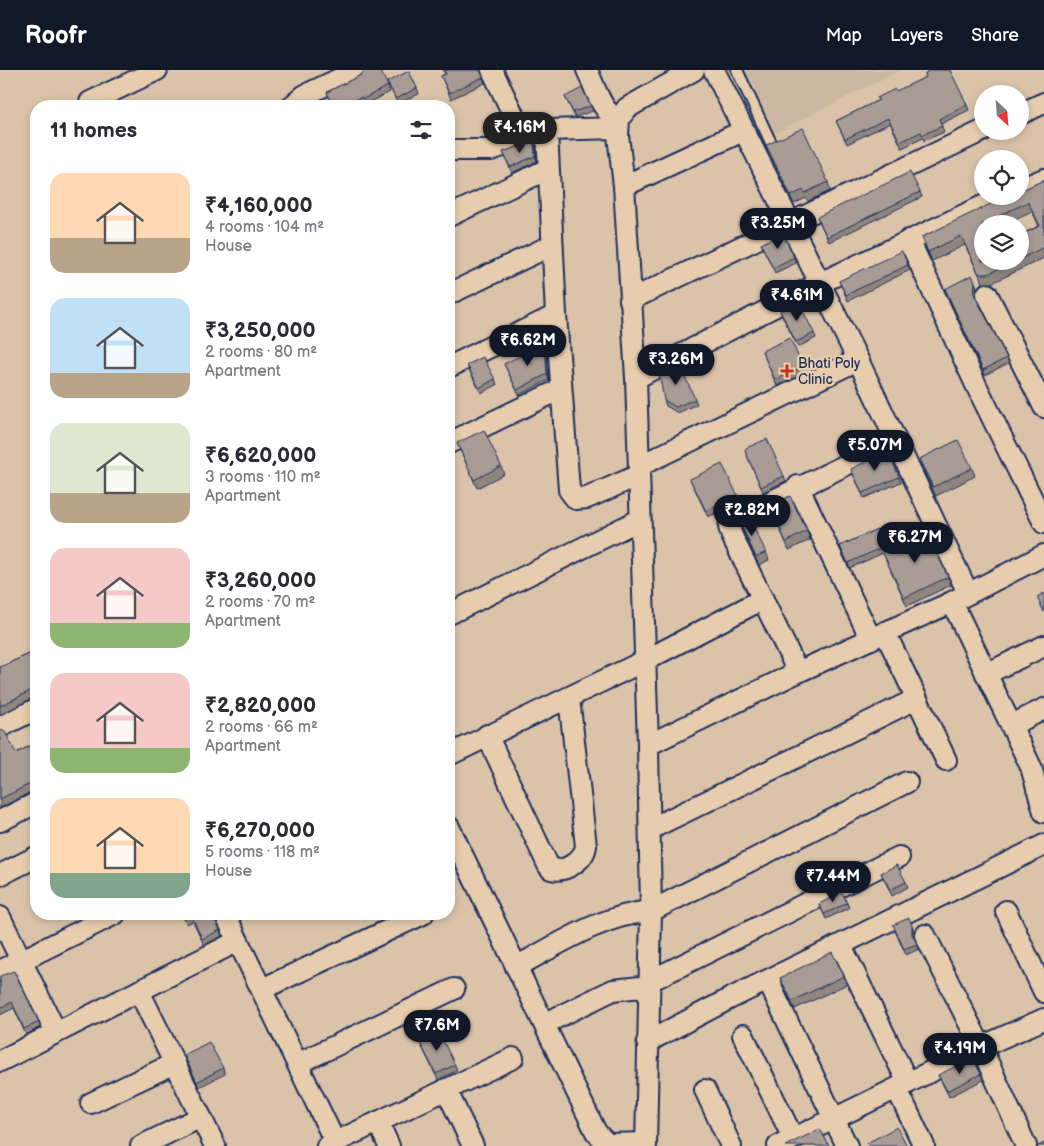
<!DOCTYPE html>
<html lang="en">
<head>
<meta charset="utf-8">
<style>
	:root { --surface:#fff; --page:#f2f2f3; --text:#2b2b33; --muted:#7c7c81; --accent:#111827 }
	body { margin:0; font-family:"Balsamiq Sans",sans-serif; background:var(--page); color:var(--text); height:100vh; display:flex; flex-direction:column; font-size:19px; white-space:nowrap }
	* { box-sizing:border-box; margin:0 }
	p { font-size:16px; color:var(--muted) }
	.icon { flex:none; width:28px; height:28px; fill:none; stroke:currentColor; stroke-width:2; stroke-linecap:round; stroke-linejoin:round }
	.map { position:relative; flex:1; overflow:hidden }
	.panel { position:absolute; left:30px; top:30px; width:425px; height:820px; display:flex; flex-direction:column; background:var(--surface); border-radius:20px; box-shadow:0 2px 8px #0003 }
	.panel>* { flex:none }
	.needle { width:32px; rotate:154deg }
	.tools { position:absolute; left:974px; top:15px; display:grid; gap:10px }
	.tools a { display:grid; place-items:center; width:55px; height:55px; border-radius:50%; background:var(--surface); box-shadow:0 2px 8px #0003; font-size:25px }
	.price { position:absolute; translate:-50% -42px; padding:0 11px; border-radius:18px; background:var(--accent); color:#fff; font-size:16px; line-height:32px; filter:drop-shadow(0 1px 2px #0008) }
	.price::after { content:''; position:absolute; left:50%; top:30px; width:15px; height:11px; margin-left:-8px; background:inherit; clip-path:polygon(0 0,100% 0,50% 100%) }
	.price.selected { background:#222; color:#fff }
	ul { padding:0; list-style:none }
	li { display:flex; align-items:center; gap:15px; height:125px; padding:0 20px }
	li span { display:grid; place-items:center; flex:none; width:140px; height:100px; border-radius:15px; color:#555 }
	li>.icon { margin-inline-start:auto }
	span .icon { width:60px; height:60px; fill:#fffc; stroke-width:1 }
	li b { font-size:21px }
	h2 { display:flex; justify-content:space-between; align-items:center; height:60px; padding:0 20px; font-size:21px }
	header { display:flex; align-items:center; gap:30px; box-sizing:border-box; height:70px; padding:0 25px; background:var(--accent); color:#fff }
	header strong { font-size:24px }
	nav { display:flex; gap:28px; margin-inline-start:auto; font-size:18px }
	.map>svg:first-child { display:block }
	.built { fill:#ccb7a3 }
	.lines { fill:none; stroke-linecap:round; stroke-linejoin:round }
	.lane-casing { stroke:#1b2f5e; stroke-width:14 }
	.street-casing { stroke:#1b2f5e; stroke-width:24 }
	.lane { stroke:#e7cdae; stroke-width:10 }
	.street { stroke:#e7cdae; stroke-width:20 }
	.wall { fill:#908680; stroke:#1b2f5e; fill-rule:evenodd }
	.shaded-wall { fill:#766d68; stroke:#1b2f5e }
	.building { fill:#a89c95; stroke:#1b2f5e }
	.poi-dot { fill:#c8321e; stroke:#e7cdae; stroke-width:2 }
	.labels { text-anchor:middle; stroke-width:5; stroke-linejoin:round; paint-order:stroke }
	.poi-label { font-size:14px; fill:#1b2f5e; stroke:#e7cdae; text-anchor:start }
</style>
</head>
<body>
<header>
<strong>Roofr</strong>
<nav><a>Map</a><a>Layers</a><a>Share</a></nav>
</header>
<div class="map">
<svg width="1044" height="1076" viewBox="0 0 1044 1076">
	<rect width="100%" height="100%" fill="#dbc3a9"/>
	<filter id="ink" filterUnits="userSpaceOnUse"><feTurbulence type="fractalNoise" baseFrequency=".02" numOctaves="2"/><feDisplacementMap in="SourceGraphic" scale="10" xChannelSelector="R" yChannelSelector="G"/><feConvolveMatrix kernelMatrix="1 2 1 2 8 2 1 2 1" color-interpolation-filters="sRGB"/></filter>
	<g filter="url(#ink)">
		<!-- built -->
		<path class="built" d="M736 0H901L769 66Z"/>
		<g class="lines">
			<defs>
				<path id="lane" d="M737 0 772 75"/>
				<g id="street">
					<path d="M492 0 524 67"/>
					<path d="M587 0C594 14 602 45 619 49"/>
					<path d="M714 0 858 290 968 523"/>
					<path d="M90 32 157 0"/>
					<path d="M292 36 305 25 358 0"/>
					<path d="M1020 44 1044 33"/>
					<path d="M547 60 556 245 569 420 576 429 587 428 639 405"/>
					<path d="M449 80H491L547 60 618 58"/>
					<path d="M624 116 743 61"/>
					<path d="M1020 119 1044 109"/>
					<path d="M449 146 548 99"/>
					<path d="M909 170 977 317 1044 453"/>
					<path d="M449 224 552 175"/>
					<path d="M987 224 1044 337"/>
					<path d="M630 230 982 61"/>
					<path d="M449 297 556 245"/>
					<path d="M636 308 820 213 1004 126"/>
					<path d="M449 373 561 319"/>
					<path d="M639 396 858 290"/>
					<path d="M798 416 871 569"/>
					<path d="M952 532 1031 697 1044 742"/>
					<path d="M449 544 639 450"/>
					<path d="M885 562 946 690"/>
					<path d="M798 602 732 466 729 457 731 451 895 371"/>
					<path d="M986 604 1044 576"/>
					<path d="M1012 655 1044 639"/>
					<path d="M0 657 36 639"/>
					<path d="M487 665 548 795 551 799C565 803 584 790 586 776L569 628"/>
					<path d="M648 675 798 602 952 532 1044 485"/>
					<path d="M449 685 644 591 763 529"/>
					<path d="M0 751 36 733"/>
					<path d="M449 757 596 1062 607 1074 646 1073"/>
					<path d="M650 759 916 629"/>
					<path d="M0 805 36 787"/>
					<path d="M1006 841 1044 922"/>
					<path d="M225 844 335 1072"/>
					<path d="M0 847 56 962"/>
					<path d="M925 865 981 977 1026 1076"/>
					<path d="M841 875 908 1013"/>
					<path d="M516 897C559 874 602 845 651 841L907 712"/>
					<path d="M0 901 115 844"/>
					<path d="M650 911 899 787"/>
					<path d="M768 911 847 1076"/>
					<path d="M262 919 423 844"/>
					<path d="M139 921 215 1076"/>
					<path d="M544 954 613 920 650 916"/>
					<path d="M743 965 793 1068"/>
					<path d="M647 972 729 929 1044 775"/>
					<path d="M0 991 238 871"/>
					<path d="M299 993 454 919"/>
					<path d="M446 1019 473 1076"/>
					<path d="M897 1019 924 1076"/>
					<path d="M705 1020 731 1076"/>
					<path d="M91 1033 175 993"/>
					<path d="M378 1052 389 1076"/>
					<path d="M141 1076 201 1047"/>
					<path d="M327 1076 513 988"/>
					<path d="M646 1076 651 841 648 675 636 308 624 116 618 65 619 49 627 38 694 0"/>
					<path d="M778 1076 981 977 1044 949"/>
				</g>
			</defs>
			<!-- lane casing -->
			<use href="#lane" class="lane-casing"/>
			<!-- street casing -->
			<use href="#street" class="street-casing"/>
			<!-- lane -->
			<use href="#lane" class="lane"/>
			<!-- street -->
			<use href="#street" class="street"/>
		</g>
		<!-- wall -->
		<g class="wall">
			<path d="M443 0H481V4L485 13 451 29 441 6 445 4Z"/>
			<path d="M925 3 967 35 969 40 941 54 944 62 924 71 923 68 902 78 890 53 847 74 836 51 926 7Z"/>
			<path d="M361 5 388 16 390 22 365 35 364 32 355 36H333L327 22Z"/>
			<path d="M387 12 417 18 419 24 398 34Z"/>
			<path d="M565 27 591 36 593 41 575 47Z"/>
			<path d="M534 71 536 77 537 91 512 103 503 82Z"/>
			<path d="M766 75 828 112 830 121 808 131 806 128 794 134 769 84Z"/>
			<path d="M1044 110V188L992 213H983L965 175 932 191 922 167ZM1032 141 1039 156 1020 165V191H982V154H1005Z"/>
			<path d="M920 122 922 127 829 172 817 147Z"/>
			<path d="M761 174 794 187 796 193 775 203Z"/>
			<path d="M908 195 910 200 848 231 839 211Z"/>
			<path d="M977 217 976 228 1007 288 1009 293 985 305 945 219Z"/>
			<path d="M780 241 814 263 816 268 798 277 782 246Z"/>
			<path d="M547 279 549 310 519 325 504 294Z"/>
			<path d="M762 281 803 297 805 303 777 316Z"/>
			<path d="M467 295 495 309 497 315 481 323 469 300Z"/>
			<path d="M695 329 697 334 678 343 666 336 664 330Z"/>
			<path d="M457 373 501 396 504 404 477 418Z"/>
			<path d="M745 381 784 406 786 411 763 422Z"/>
			<path d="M919 389 972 398 975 406 936 426 922 397Z"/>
			<path d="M853 404 899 407 901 412 864 428Z"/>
			<path d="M690 409 739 428 741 433 727 440V438L708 447Z"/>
			<path d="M770 436 807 461 810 470 789 480Z"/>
			<path d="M739 451 766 482 769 490 759 495 742 459Z"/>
			<path d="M877 459 886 479 948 507 951 515 907 536 883 483 850 498 840 476Z"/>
			<path d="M36 581V626L0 645V597Z"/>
			<path d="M449 655 455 669 449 672Z"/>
			<path d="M0 661 16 683 36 673V722H31L0 738Z"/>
			<path d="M881 803 906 812 908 817 892 826Z"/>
			<path d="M847 833 849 838 826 849 819 834Z"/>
			<path d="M181 844H213L214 847 222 866 204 875 193 851 187 854Z"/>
			<path d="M914 860V868L919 879 906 885 895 861Z"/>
			<path d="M0 906 39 952 40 957 26 965 14 938 0 945Z"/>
			<path d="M844 906 847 914 795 939 783 916 780 908Z"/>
			<path d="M418 969 455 995 457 1000 438 1010Z"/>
			<path d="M184 985 223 998 225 1004 199 1017Z"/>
			<path d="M981 1004 983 1010 949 1027 938 1005Z"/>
		</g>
		<!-- shaded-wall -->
		<g class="shaded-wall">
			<path d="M534 71 536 77 537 91 535 86Z"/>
			<path d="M975 212 977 217 976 229 974 224Z"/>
			<path d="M545 273 547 279 549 310 547 304Z"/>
			<path d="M912 855 914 860V870L912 864Z"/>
		</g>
		<!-- building -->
		<g class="building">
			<path d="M365 0H380L388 16 363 29 362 27 340 36H333L327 22 361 5Z"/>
			<path d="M444 0H480L483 7 449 23 441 6 446 4Z"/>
			<path d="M931 0H950L967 35 939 49 942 56 922 65 921 62 900 72 888 48 845 69 836 51 879 30 877 28 895 19 896 21 926 7 925 3Z"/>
			<path d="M409 1 417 18 396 29 387 12Z"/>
			<path d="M582 18 591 36 573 42 565 27Z"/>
			<path d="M803 58 828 112 805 123 803 120 791 126 766 75Z"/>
			<path d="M534 71 535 86 510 97 503 82Z"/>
			<path d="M910 102 920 122 827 167 817 147Z"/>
			<path d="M1044 110V177L1020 189V165L1040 156 1028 132 992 149 994 154H982V191H1015L988 204H979L961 166 928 182 922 167 1007 126H1020V121Z"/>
			<path d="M783 163 794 187 773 198 761 174Z"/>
			<path d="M902 181 908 195 846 225 839 211Z"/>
			<path d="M972 205 975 212 974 224 1007 288 983 300 945 219Z"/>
			<path d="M798 231 814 263 796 272 780 241Z"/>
			<path d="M790 268 803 297 775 310 762 281Z"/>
			<path d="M545 273 547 304 517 320 504 294Z"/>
			<path d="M483 287 495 309 479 318 467 295Z"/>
			<path d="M679 293 695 329 676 337 664 330 659 303Z"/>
			<path d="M484 360 501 396 474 410 457 373Z"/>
			<path d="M767 369 784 406 761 417 745 381 746 378Z"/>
			<path d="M958 370 972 398 933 417 919 389Z"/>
			<path d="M888 381 899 407 862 423 851 399Z"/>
			<path d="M722 394 739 428 725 434V432L706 441 690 409Z"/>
			<path d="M790 426 807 461 786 472 770 436Z"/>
			<path d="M748 446 766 482 756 487 739 451Z"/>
			<path d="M877 459 885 476 848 493 840 476Z"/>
			<path d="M926 460 948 507 904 528 882 481Z"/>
			<path d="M1044 523V542L1037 527Z"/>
			<path d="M36 581V618L0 636V597Z"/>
			<path d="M449 655 452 661 449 662Z"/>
			<path d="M4 660 16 683 36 673V714L28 715 0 729V661Z"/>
			<path d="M897 795 906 812 890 820 881 803Z"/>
			<path d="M842 822 847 833 824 844 819 834Z"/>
			<path d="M182 844H212L220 860 202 869 191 845 185 849Z"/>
			<path d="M909 848 912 855V864L917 874 904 879 893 855Z"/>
			<path d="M832 882 844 906 792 931 780 908Z"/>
			<path d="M14 901 39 952 24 959 12 932 0 938V906Z"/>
			<path d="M437 959 455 995 436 1004 418 969Z"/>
			<path d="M209 972 223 998 197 1012 184 985Z"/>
			<path d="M973 988 981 1004 947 1021 938 1005Z"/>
			<path d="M897 1057 907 1076H869L867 1073Z"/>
			<path d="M820 1059 829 1076H785Z"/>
			<path d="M1044 1073V1076H1038Z"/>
		</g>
	</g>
	<!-- markers -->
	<path class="poi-dot" d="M784.5 293.5h5v5h5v5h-5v5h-5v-5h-5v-5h5z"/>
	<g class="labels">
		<!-- poi labels -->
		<g class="poi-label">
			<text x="798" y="298">Bhati Poly<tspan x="798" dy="16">Clinic</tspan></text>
		</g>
	</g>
</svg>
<div class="tools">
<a><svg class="needle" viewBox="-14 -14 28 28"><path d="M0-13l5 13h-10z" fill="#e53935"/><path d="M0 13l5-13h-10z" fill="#7c7c81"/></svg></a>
<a><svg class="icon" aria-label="locate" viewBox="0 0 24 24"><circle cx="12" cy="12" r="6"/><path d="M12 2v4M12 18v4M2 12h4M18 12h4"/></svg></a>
<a><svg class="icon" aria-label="layers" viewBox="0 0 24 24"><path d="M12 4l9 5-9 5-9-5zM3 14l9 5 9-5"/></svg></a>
</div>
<b class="price selected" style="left:520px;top:84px">₹4.16M</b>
<b class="price" style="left:778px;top:180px">₹3.25M</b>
<b class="price" style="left:797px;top:252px">₹4.61M</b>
<b class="price" style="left:528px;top:297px">₹6.62M</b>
<b class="price" style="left:676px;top:316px">₹3.26M</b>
<b class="price" style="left:875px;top:402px">₹5.07M</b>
<b class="price" style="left:752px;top:467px">₹2.82M</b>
<b class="price" style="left:915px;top:494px">₹6.27M</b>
<b class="price" style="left:833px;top:833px">₹7.44M</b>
<b class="price" style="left:437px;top:982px">₹7.6M</b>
<b class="price" style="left:960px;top:1005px">₹4.19M</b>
<section class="panel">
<h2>11 homes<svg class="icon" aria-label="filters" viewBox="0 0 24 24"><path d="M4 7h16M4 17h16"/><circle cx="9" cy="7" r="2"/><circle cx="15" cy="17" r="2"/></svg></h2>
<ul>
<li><span style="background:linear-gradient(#ffd9b3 65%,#b9a48a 0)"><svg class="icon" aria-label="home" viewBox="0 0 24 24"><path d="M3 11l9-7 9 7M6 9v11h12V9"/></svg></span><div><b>₹4,160,000</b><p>4 rooms · 104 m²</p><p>House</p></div></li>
<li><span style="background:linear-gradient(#bfe0f5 75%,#b9a48a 0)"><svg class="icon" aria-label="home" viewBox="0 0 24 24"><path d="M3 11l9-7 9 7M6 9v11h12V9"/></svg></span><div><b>₹3,250,000</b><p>2 rooms · 80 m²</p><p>Apartment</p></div></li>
<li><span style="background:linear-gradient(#dfe7d0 70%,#b9a48a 0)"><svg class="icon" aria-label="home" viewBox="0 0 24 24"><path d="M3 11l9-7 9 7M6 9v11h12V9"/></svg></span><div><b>₹6,620,000</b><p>3 rooms · 110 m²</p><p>Apartment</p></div></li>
<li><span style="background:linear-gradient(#f6c9c9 75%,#8fb573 0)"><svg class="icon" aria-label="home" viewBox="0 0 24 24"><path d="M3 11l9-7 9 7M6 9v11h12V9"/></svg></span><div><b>₹3,260,000</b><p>2 rooms · 70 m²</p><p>Apartment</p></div></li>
<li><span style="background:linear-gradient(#f6c9c9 75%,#8fb573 0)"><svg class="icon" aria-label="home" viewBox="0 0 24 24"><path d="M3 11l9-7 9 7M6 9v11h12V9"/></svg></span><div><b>₹2,820,000</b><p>2 rooms · 66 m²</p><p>Apartment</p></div></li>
<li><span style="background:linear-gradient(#ffd9b3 75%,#7fa58c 0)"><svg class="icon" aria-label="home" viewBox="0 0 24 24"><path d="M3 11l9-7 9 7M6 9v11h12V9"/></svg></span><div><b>₹6,270,000</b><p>5 rooms · 118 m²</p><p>House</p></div></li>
</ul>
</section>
</div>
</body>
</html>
